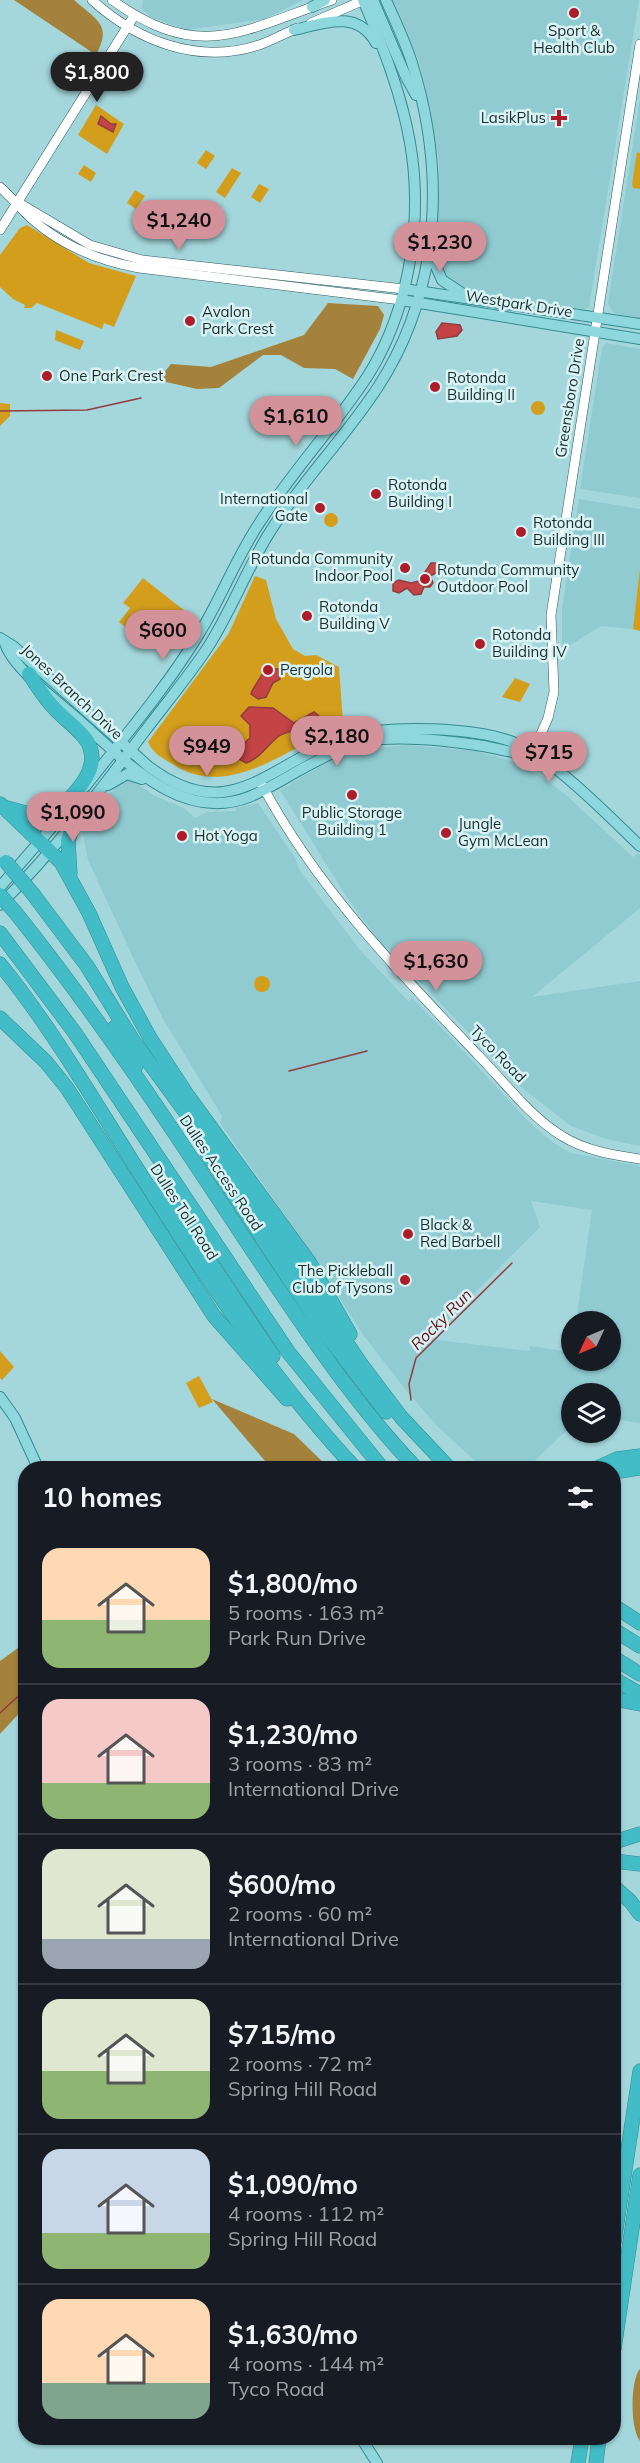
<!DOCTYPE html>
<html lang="en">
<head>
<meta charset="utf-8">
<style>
	:root { --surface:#171b24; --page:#242831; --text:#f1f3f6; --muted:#9ea1a6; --line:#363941; --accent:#d3929a }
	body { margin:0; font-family:Mulish,sans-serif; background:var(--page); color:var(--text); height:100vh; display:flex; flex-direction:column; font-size:22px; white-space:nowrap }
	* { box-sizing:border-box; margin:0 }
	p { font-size:20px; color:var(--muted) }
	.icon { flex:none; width:33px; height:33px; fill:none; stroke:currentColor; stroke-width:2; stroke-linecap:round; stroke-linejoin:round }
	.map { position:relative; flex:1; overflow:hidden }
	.side { position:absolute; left:18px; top:1461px; width:603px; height:984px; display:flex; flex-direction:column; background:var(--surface); border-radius:24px; box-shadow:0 2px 4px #0004 }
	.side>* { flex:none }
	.needle { width:39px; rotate:226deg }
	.tools { position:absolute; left:561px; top:1311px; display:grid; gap:12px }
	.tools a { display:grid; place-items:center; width:60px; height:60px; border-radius:50%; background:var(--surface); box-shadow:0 2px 4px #0004; font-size:30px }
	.price { position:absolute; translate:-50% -51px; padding:0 14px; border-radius:21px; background:var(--accent); color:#111; font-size:20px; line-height:39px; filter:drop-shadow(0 2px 3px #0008) }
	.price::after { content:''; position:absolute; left:50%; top:36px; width:18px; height:14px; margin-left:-9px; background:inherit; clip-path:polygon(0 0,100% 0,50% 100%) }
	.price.active { background:#222; color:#fff }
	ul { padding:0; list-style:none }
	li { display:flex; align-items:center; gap:18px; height:150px; padding:0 24px }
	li+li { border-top:2px solid var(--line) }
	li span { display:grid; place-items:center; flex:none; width:168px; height:120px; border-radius:18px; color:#555 }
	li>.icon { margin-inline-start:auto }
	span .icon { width:72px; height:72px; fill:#fffc; stroke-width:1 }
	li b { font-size:26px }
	h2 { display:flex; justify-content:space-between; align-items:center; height:72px; padding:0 24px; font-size:26px }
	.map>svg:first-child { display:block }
	.built { fill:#8fcbd1; fill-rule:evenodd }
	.green { fill:#d39e1c }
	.forest { fill:#a5823b }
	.water { fill:#c44345; stroke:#913d3f; stroke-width:1.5 }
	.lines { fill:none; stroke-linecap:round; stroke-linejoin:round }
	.stream { stroke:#913d3f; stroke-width:1.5 }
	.minor-casing { stroke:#2b5b60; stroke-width:10 }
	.major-casing { stroke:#348b92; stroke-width:12 }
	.highway-casing { stroke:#348b92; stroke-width:15 }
	.minor { stroke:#fff; stroke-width:9 }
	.major { stroke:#8ed7dd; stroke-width:10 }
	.highway { stroke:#42bdc7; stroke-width:14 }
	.highway-bridge-casing { stroke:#348b92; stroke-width:15; stroke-linecap:butt }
	.highway-bridge { stroke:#42bdc7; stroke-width:14 }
	.poi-dot { fill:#ae1b29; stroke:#d9f3f5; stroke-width:2 }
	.labels { text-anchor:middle; stroke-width:5; stroke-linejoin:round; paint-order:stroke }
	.poi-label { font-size:15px; fill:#1a2e30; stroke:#d9f3f5; text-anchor:start }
	.street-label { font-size:15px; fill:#1a2e30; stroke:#d9f3f5 }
	.water-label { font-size:16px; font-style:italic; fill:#651117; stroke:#d9f3f5 }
</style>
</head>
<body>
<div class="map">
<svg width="640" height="2463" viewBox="0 0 640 2463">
	<rect width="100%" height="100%" fill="#a4d7dc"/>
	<!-- built -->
	<g class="built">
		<path d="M143 0H303L265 19 186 30 151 17 142 9Z"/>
		<path d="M393 0H639L589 307 584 309 458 290 450 286 434 255 439 163 430 108 420 64Z"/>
		<path d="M640 99V319L613 313 608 303Z"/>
		<path d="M606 343 640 349V498L580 489 602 348Z"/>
		<path d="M579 499 640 509V568L633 629 601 626 562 650V609Z"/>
		<path d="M407 745 476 751 514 762 541 776 566 795 633 857 638 853 640 855V908L532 997 640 981V1146L606 1139 571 1126 521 1087 387 948 385 949 346 896 280 790 334 758 358 750Z"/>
		<path d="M125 780 135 782 155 796 184 808 195 818 207 812 236 811V808L258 803 295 858 300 871 360 950 409 1002 412 998 442 1028 529 1122 555 1144 571 1153 640 1166V1423L611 1419 610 1394H572L571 1426 527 1468H483L437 1426 405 1389 364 1336 296 1231 220 1123 222 1116 163 1019 137 966 88 860 82 830 117 785ZM531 1201 592 1210 576 1321 610 1322V1360H572L571 1352 530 1346 529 1351 429 1339 540 1227Z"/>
	</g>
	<!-- green -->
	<g class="green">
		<path d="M96 105 124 124 107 154 78 135Z"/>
		<path d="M206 150 215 156 206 169 197 163Z"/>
		<path d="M637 152 640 153V189L633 188 632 184Z"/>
		<path d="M84 165 96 173 91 182 78 174Z"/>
		<path d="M232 168 241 173 225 198 216 192Z"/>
		<path d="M259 184 269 189 260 203 251 197Z"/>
		<path d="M135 190 145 196 136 209 127 203Z"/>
		<path d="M208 213 217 219 208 232 199 226Z"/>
		<path d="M27 225 89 263 136 276 114 327 104 323 102 329 37 303 31 308H24L25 305 13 299 0 287V255L20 228Z"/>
		<path d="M56 330 84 341 80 350 55 340Z"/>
		<circle cx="538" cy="408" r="7"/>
		<path d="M0 403 10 404V416L0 426Z"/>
		<circle cx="331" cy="520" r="7"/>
		<path d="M640 568V631L633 629Z"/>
		<path d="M255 576 266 580 276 619 293 649 305 656 316 655 339 667 343 723C293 745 230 801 174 765 163 758 153 754 148 742L229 633Z"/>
		<path d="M143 578 190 615 171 640 155 628 144 642 119 622 130 608 123 603Z"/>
		<path d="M515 678 530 684 520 702 502 697Z"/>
		<circle cx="262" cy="984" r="8"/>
		<path d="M0 1351 14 1367 2 1380 0 1378Z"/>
		<path d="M199 1376 213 1402 199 1408 186 1383Z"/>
	</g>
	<!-- forest -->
	<g class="forest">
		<path d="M14 0H74C96 20 113 24 96 55Z"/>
		<path d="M328 303 378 306 384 315 380 329 353 379 335 369 304 368 281 355H263L219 388 197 389 166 382 162 375 171 364 211 367 304 335Z"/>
		<path d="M212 1399 294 1434 329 1468H271Z"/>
		<path d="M25 1643V1707L0 1734V1661Z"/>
		<path d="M640 2369V2441C630 2429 630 2380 640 2369Z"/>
	</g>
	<!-- water -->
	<g class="water">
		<path d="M101 116 111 124H116L113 132 98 124Z"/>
		<path d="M442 323 460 325 462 330 457 336 438 339 436 332Z"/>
		<path d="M431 563H438L440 571 430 576 433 583 430 587H424L421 594 414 595 407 588 399 593 393 591V583L399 580 411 583 419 581Z"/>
		<path d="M272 669H279L280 679 273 683 266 697 258 699 251 694 252 691 263 673Z"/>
		<path d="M249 707 273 708 294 723 314 712 319 716V721C308 733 291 728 279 736 267 745 261 758 246 763L239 759 235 751 250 738V725L241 716Z"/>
	</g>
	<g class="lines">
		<!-- stream -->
		<g class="stream">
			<path d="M0 411 87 410 141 398"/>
			<path d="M289 1071 367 1051"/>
			<path d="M411 1400 409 1384 416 1358 512 1263"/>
			<path d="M0 1713 26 1689"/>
		</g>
		<defs>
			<g id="minor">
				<path d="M92 0C137 41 198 65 259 45 273 40 285 33 298 28"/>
				<path d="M112 0C200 63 241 31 332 0"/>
				<path d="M311 23 364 0"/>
				<path d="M0 187C12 198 22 210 33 220 64 247 100 261 139 268L401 300"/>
				<path d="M21 204 90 245 142 260 404 289"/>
				<path d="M0 230 134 16"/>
				<path d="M532 754 548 718 554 692 551 615 640 44"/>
				<path d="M262 785C317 888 397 970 477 1054 504 1081 529 1116 562 1136 586 1151 613 1155 640 1159"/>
			</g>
			<g id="major">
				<path d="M373 0 406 77 416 95"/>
				<path d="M312 7 325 0"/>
				<path d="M294 30C324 23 357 9 376 43"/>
				<path d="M431 255 442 280 463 294"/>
				<path d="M404 289 640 324"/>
				<path d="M401 300 640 339"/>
				<path d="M0 638 13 646 148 766C232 830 270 761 347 737 389 724 478 727 518 744 553 759 611 818 640 846"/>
				<path d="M5 643C12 668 60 703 80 721 126 762 182 823 249 797 266 790 282 780 298 771 325 756 351 742 382 739 414 737 451 741 483 746 500 749 515 754 532 754"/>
				<path d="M108 785 127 774 142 779"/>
				<path d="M85 787C124 737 166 688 199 634 222 597 237 555 262 519 294 469 335 426 367 377 385 349 396 321 404 290 431 180 406 100 363 0"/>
				<path d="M0 887 72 804"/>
				<path d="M0 905C53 852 100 791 145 731 166 703 189 676 208 647 231 611 246 571 268 535 300 483 344 439 378 387 441 290 446 172 412 63 405 41 395 21 386 0"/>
				<path d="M0 1397 15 1418 38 1468"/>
				<path d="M361 2438 377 2463"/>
			</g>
			<g id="highway">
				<path d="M29 674C37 685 44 698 54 708 63 718 75 726 84 737 106 764 77 792 57 811"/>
				<path d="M0 804 61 862 89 913 122 987 150 1038 188 1096 309 1262 350 1334"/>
				<path d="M7 808 37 816 63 807"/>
				<path d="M70 874 68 841 75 819"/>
				<path d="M33 894 87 966 134 1042 250 1200 361 1364 401 1417 449 1468"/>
				<path d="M15 912C100 1018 175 1133 250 1247 302 1324 352 1401 416 1468"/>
				<path d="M0 933 75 1033 289 1353 382 1468"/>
				<path d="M0 964C48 1023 88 1091 129 1156 197 1264 267 1374 355 1468"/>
				<path d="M0 1018 46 1062 67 1088 214 1316 287 1399"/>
				<path d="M115 1027 136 1066"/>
				<path d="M207 1154 322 1329 386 1412"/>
				<path d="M160 1188 273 1356"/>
				<path d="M597 1468 617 1459 640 1456"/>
				<path d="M614 1472 640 1468"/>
				<path d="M614 1606 640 1623"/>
				<path d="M614 1630 640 1646"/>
				<path d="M614 1658 640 1674"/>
				<path d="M614 1679 640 1694"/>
				<path d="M614 1699 640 1704"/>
				<path d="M614 1842 640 1834"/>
				<path d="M614 1861 640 1864"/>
				<path d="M614 1887 630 1901 640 1914"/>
				<path d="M614 2242 640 2071"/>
				<path d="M614 2349 640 2175"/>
				<path d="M578 2463 582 2438"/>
				<path d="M596 2463 599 2438"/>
			</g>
		</defs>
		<!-- minor casing -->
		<use href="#minor" class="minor-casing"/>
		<!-- major casing -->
		<use href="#major" class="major-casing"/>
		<!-- highway casing -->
		<use href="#highway" class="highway-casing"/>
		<!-- minor -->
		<use href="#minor" class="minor"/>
		<!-- major -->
		<use href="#major" class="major"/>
		<!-- highway -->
		<use href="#highway" class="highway"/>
		<defs>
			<g id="highway-bridge">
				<path d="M6 862 33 894"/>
				<path d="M0 895 15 912"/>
			</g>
		</defs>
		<!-- highway-bridge casing -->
		<use href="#highway-bridge" class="highway-bridge-casing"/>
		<!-- highway-bridge -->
		<use href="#highway-bridge" class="highway-bridge"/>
	</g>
	<!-- markers -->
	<g class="poi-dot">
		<circle cx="574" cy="13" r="6"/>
		<path d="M556 109h6v6h6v6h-6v6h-6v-6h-6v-6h6z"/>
		<circle cx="190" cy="321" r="6"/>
		<circle cx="47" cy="376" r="6"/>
		<circle cx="435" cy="387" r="6"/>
		<circle cx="376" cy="494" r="6"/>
		<circle cx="320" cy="508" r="6"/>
		<circle cx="521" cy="532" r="6"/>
		<circle cx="405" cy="568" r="6"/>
		<circle cx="425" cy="579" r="6"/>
		<circle cx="307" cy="616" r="6"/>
		<circle cx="480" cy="644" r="6"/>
		<circle cx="268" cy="670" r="6"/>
		<circle cx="352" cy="795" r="6"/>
		<circle cx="446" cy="833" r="6"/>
		<circle cx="182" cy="836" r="6"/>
		<circle cx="408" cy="1234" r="6"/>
		<circle cx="405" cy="1280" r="6"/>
	</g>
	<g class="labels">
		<!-- poi labels -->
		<g class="poi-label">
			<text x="574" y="36" text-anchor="middle">Sport &amp;<tspan x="574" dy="17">Health Club</tspan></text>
			<text x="546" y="123" text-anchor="end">LasikPlus</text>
			<text x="202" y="317">Avalon<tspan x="202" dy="17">Park Crest</tspan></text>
			<text x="59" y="381">One Park Crest</text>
			<text x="447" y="383">Rotonda<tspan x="447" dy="17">Building II</tspan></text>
			<text x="388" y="490">Rotonda<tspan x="388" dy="17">Building I</tspan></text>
			<text x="308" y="504" text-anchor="end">International<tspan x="308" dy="17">Gate</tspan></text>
			<text x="533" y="528">Rotonda<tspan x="533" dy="17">Building III</tspan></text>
			<text x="393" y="564" text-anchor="end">Rotunda Community<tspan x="393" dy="17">Indoor Pool</tspan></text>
			<text x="437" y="575">Rotunda Community<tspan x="437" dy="17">Outdoor Pool</tspan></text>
			<text x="319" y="612">Rotonda<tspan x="319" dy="17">Building V</tspan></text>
			<text x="492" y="640">Rotonda<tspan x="492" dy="17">Building IV</tspan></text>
			<text x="280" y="675">Pergola</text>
			<text x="352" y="818" text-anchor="middle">Public Storage<tspan x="352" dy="17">Building 1</tspan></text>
			<text x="458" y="829">Jungle<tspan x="458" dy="17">Gym McLean</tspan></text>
			<text x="194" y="841">Hot Yoga</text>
			<text x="420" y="1230">Black &amp;<tspan x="420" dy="17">Red Barbell</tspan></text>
			<text x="393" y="1276" text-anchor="end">The Pickleball<tspan x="393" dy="17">Club of Tysons</tspan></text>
		</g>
		<!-- street labels -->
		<g class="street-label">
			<text transform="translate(519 304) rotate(9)" y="5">Westpark Drive</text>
			<text transform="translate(570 398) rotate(-81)" y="5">Greensboro Drive</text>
			<text transform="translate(72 692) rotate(43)" y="5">Jones Branch Drive</text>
			<text transform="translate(498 1054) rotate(46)" y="5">Tyco Road</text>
			<text transform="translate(221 1173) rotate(56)" y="5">Dulles Access Road</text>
			<text transform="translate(184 1212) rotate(57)" y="5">Dulles Toll Road</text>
		</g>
		<!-- water labels -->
		<g class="water-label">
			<text transform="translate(441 1319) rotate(-45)" y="6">Rocky Run</text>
		</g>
	</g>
</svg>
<div class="tools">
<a><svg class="needle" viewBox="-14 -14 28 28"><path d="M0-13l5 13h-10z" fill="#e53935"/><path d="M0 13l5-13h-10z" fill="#9ea1a6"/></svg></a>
<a><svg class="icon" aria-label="layers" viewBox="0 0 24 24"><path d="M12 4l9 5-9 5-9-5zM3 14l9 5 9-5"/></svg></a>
</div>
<b class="price active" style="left:97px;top:103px">$1,800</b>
<b class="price" style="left:179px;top:251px">$1,240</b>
<b class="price" style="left:440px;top:273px">$1,230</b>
<b class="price" style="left:296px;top:447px">$1,610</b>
<b class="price" style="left:163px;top:661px">$600</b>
<b class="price" style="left:337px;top:767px">$2,180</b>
<b class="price" style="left:207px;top:777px">$949</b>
<b class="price" style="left:549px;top:783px">$715</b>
<b class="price" style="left:73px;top:843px">$1,090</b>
<b class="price" style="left:436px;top:992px">$1,630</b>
<section class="side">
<h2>10 homes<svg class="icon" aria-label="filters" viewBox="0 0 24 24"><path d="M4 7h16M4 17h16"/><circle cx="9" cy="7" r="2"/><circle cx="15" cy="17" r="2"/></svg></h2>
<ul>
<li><span style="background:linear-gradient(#ffd9b3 60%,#8fb573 0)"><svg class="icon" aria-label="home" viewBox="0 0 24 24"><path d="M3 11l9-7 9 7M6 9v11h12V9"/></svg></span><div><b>$1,800/mo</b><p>5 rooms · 163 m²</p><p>Park Run Drive</p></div></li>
<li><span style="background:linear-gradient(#f6c9c9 70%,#8fb573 0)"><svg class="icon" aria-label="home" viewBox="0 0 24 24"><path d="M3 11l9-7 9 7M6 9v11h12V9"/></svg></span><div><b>$1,230/mo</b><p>3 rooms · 83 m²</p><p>International Drive</p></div></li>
<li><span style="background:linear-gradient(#dfe7d0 75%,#9aa5b1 0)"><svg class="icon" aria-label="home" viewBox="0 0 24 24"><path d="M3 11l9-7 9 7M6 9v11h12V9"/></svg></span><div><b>$600/mo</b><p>2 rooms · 60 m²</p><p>International Drive</p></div></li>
<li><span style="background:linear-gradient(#dfe7d0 60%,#8fb573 0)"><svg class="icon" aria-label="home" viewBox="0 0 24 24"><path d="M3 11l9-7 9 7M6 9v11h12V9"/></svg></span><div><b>$715/mo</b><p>2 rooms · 72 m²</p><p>Spring Hill Road</p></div></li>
<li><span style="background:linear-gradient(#c9d6e8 70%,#8fb573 0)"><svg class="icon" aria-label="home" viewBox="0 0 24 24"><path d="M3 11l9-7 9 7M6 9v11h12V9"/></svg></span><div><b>$1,090/mo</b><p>4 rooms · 112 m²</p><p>Spring Hill Road</p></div></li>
<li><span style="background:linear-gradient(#ffd9b3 70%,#7fa58c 0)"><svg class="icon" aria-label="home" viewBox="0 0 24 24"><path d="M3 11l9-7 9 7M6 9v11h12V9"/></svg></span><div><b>$1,630/mo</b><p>4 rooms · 144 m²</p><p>Tyco Road</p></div></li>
</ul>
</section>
</div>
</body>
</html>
